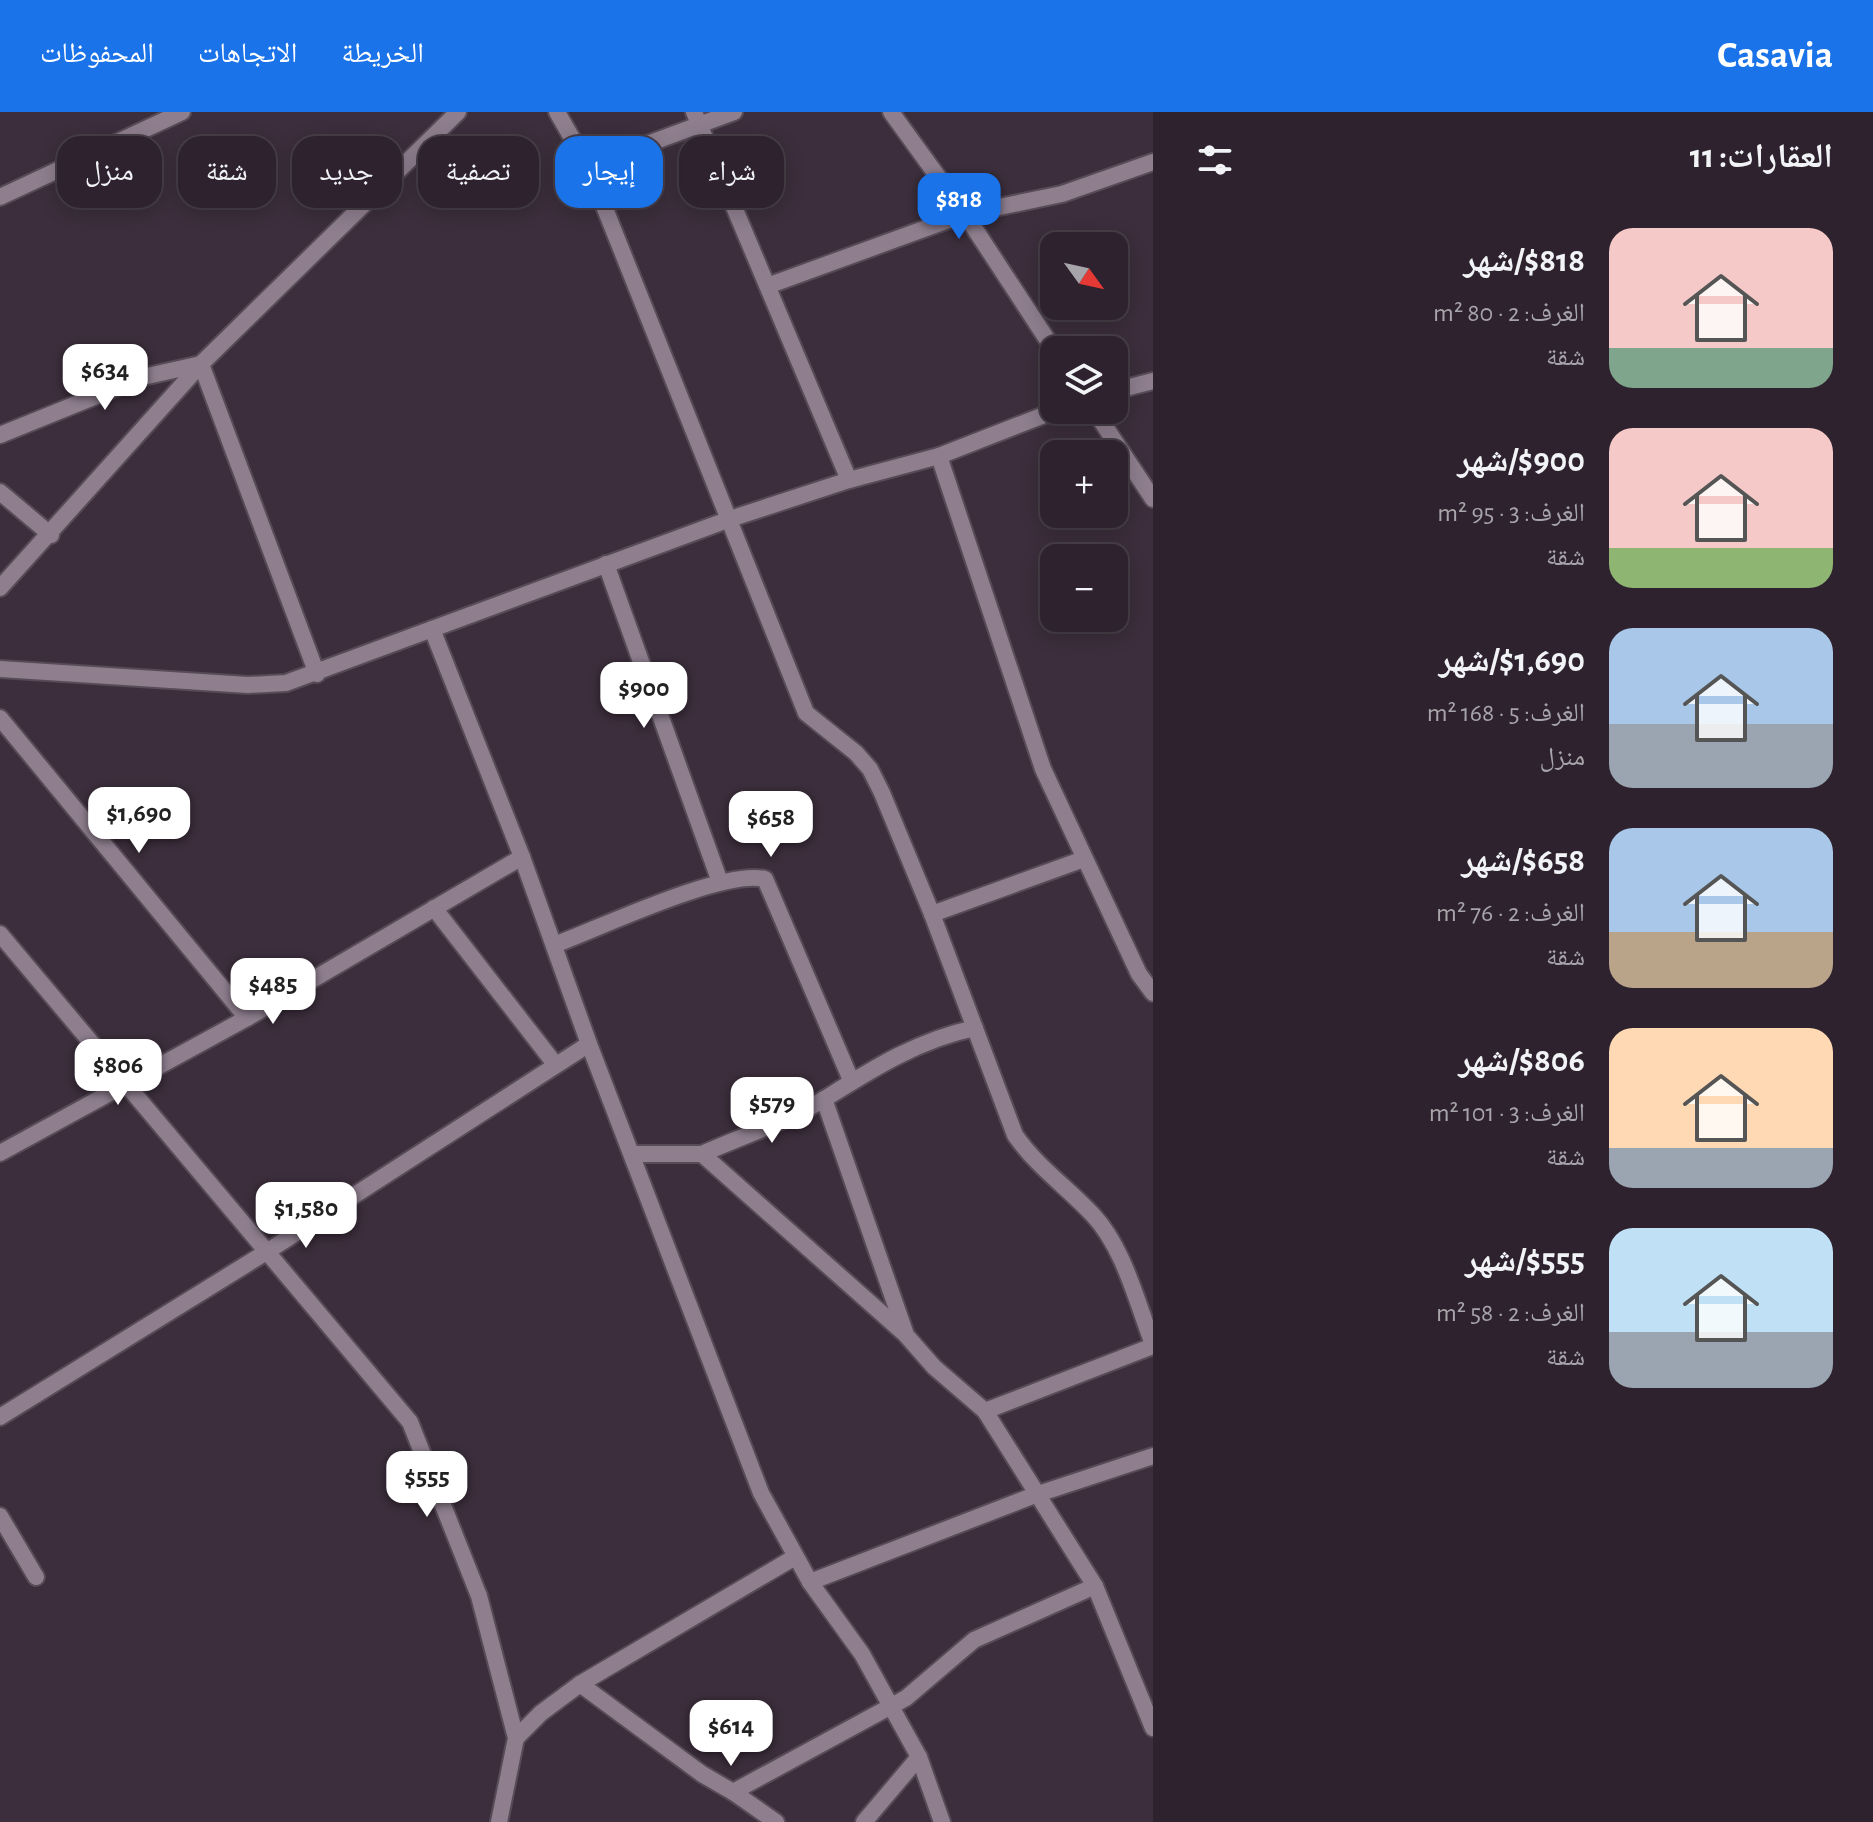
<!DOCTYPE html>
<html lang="ar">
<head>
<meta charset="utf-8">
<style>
	:root { --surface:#2d222d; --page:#352a35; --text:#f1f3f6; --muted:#a7a4aa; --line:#483f49; --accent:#1a73e8 }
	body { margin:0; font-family:"Alegreya Sans","Noto Naskh Arabic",sans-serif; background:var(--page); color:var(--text); direction:rtl; height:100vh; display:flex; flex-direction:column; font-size:30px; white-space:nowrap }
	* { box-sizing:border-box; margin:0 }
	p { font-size:26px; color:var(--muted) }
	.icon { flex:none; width:44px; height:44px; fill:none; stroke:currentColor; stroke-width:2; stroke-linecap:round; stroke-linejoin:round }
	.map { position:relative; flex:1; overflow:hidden; direction:ltr }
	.details { display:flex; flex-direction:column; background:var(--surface); width:720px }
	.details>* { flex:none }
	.hud { position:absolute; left:24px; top:24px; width:760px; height:72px; direction:rtl; display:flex; gap:16px }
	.needle { width:52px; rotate:123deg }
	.tools { position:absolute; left:1040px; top:120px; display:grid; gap:16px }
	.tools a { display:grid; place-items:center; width:88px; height:88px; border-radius:16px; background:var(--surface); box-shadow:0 4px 20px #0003,0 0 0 2px var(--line); font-size:40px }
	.price { position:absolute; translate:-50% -68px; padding:0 18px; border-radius:16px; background:#fff; color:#222; font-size:26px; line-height:52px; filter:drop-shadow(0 2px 4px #0008) }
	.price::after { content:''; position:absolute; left:50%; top:48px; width:24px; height:18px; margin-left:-12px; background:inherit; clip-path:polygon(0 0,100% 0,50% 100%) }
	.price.current { background:var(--accent); color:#fff }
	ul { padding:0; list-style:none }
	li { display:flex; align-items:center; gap:24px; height:200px; padding:0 40px }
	li span { display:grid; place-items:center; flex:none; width:224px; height:160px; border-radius:24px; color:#555 }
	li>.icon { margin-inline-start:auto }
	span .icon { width:96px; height:96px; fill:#fffc; stroke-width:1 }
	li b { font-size:34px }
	h2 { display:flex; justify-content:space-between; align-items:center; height:96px; padding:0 40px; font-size:34px }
	.tag { padding:0 28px; border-radius:24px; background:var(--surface); box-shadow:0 4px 20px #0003,0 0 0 2px var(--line); font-size:28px; line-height:72px }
	.tag.current { background:var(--accent); color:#fff }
	header { display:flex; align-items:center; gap:48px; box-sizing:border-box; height:112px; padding:0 40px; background:var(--accent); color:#fff }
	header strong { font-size:38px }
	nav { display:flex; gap:44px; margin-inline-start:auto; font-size:28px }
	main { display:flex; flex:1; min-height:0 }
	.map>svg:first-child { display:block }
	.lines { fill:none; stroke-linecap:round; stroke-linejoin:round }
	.minor-casing { stroke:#564b56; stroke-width:20 }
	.minor { stroke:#8e7e8e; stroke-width:16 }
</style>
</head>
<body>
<header>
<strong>Casavia</strong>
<nav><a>الخريطة</a><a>الاتجاهات</a><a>المحفوظات</a></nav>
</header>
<main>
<section class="details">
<h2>العقارات: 11<svg class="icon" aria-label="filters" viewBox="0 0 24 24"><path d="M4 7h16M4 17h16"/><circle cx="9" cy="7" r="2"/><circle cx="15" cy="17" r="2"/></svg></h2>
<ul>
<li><span style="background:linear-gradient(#f6c9c9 75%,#7fa58c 0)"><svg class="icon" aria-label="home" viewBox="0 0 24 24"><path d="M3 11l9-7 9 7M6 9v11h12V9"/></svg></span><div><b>$818/شهر</b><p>الغرف: 2 · 80 m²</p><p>شقة</p></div></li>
<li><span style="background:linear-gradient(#f6c9c9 75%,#8fb573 0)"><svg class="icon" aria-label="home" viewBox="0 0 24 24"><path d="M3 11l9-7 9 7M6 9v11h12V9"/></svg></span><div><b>$900/شهر</b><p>الغرف: 3 · 95 m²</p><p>شقة</p></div></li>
<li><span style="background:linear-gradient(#a9c7e8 60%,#9aa5b1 0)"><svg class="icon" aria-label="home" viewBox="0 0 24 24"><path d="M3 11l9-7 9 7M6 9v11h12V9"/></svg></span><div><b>$1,690/شهر</b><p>الغرف: 5 · 168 m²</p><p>منزل</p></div></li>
<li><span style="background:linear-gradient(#a9c7e8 65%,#b9a48a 0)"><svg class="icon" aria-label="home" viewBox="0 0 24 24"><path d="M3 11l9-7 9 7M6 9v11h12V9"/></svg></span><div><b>$658/شهر</b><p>الغرف: 2 · 76 m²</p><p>شقة</p></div></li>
<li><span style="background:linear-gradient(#ffd9b3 75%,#9aa5b1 0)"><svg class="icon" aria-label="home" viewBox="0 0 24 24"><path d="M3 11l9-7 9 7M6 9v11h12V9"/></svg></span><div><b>$806/شهر</b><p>الغرف: 3 · 101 m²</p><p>شقة</p></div></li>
<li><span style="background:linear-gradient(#bfe0f5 65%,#9aa5b1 0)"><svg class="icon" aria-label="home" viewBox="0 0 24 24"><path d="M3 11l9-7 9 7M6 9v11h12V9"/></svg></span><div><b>$555/شهر</b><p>الغرف: 2 · 58 m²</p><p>شقة</p></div></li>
</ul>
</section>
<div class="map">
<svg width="1153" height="1710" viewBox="0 0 1153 1710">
	<rect width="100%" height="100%" fill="#3c2e3c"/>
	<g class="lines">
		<defs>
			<g id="minor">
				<path d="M557 0 588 54 806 601 856 641 870 657 882 681 932 802 1015 1023C1037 1055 1067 1075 1093 1103 1124 1136 1137 1191 1153 1232"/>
				<path d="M694 0 849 368"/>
				<path d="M891 0 965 102 1054 238"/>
				<path d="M588 54 734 0"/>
				<path d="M0 85 182 0"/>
				<path d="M770 173 965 102 1062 82 1153 50"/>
				<path d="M1114 279 1153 269"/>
				<path d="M1094 298 1153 387"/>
				<path d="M0 323 143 265 201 252 317 562"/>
				<path d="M939 344 1043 657 1139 862 1153 881"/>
				<path d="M0 380 51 423"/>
				<path d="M606 452 720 770"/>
				<path d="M0 476 201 252 458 0"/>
				<path d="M432 517 522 745 589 932 761 1381 810 1470 862 1542 919 1645 942 1710"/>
				<path d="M0 557 248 573 286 571 730 407 849 368 939 344 1057 298"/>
				<path d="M0 606 247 906"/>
				<path d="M434 796 555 952"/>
				<path d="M932 802 1084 747"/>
				<path d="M0 822 410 1310 479 1484 516 1626 499 1710"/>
				<path d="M554 833C600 816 723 757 765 767L851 968"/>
				<path d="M824 987 905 1220"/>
				<path d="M0 1041 247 906 522 745"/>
				<path d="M634 1042H702L905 1222 934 1255 985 1299 1078 1447 1095 1474 1153 1616"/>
				<path d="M702 1042C742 1024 789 1009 826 986 874 956 918 928 975 916"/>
				<path d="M985 1299 1153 1234"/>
				<path d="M0 1305 268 1139 589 932"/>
				<path d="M0 1404 36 1465"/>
				<path d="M810 1470 1035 1383 1153 1344"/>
				<path d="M580 1572 702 1662 733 1680 906 1586 974 1528 1095 1474"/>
				<path d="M516 1626 541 1601 580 1572 795 1445"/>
				<path d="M733 1680 776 1710"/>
				<path d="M864 1710 919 1645"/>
			</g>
		</defs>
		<!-- minor casing -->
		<use href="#minor" class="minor-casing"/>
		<!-- minor -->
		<use href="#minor" class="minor"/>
	</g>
</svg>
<div class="tools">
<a><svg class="needle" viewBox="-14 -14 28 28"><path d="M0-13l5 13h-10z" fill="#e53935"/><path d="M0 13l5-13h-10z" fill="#a7a4aa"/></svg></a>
<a><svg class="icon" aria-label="layers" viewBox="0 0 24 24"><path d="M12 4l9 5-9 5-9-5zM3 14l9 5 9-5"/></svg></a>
<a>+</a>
<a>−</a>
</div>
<b class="price current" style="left:959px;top:129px">$818</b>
<b class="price" style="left:105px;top:300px">$634</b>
<b class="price" style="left:644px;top:618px">$900</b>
<b class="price" style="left:139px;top:743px">$1,690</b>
<b class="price" style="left:771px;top:747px">$658</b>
<b class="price" style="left:273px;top:914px">$485</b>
<b class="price" style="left:118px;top:995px">$806</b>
<b class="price" style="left:772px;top:1033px">$579</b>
<b class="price" style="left:306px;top:1138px">$1,580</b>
<b class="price" style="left:427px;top:1407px">$555</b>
<b class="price" style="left:731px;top:1656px">$614</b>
<div class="hud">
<a class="tag">شراء</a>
<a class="tag current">إيجار</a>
<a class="tag">تصفية</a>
<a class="tag">جديد</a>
<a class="tag">شقة</a>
<a class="tag">منزل</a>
</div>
</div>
</main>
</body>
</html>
